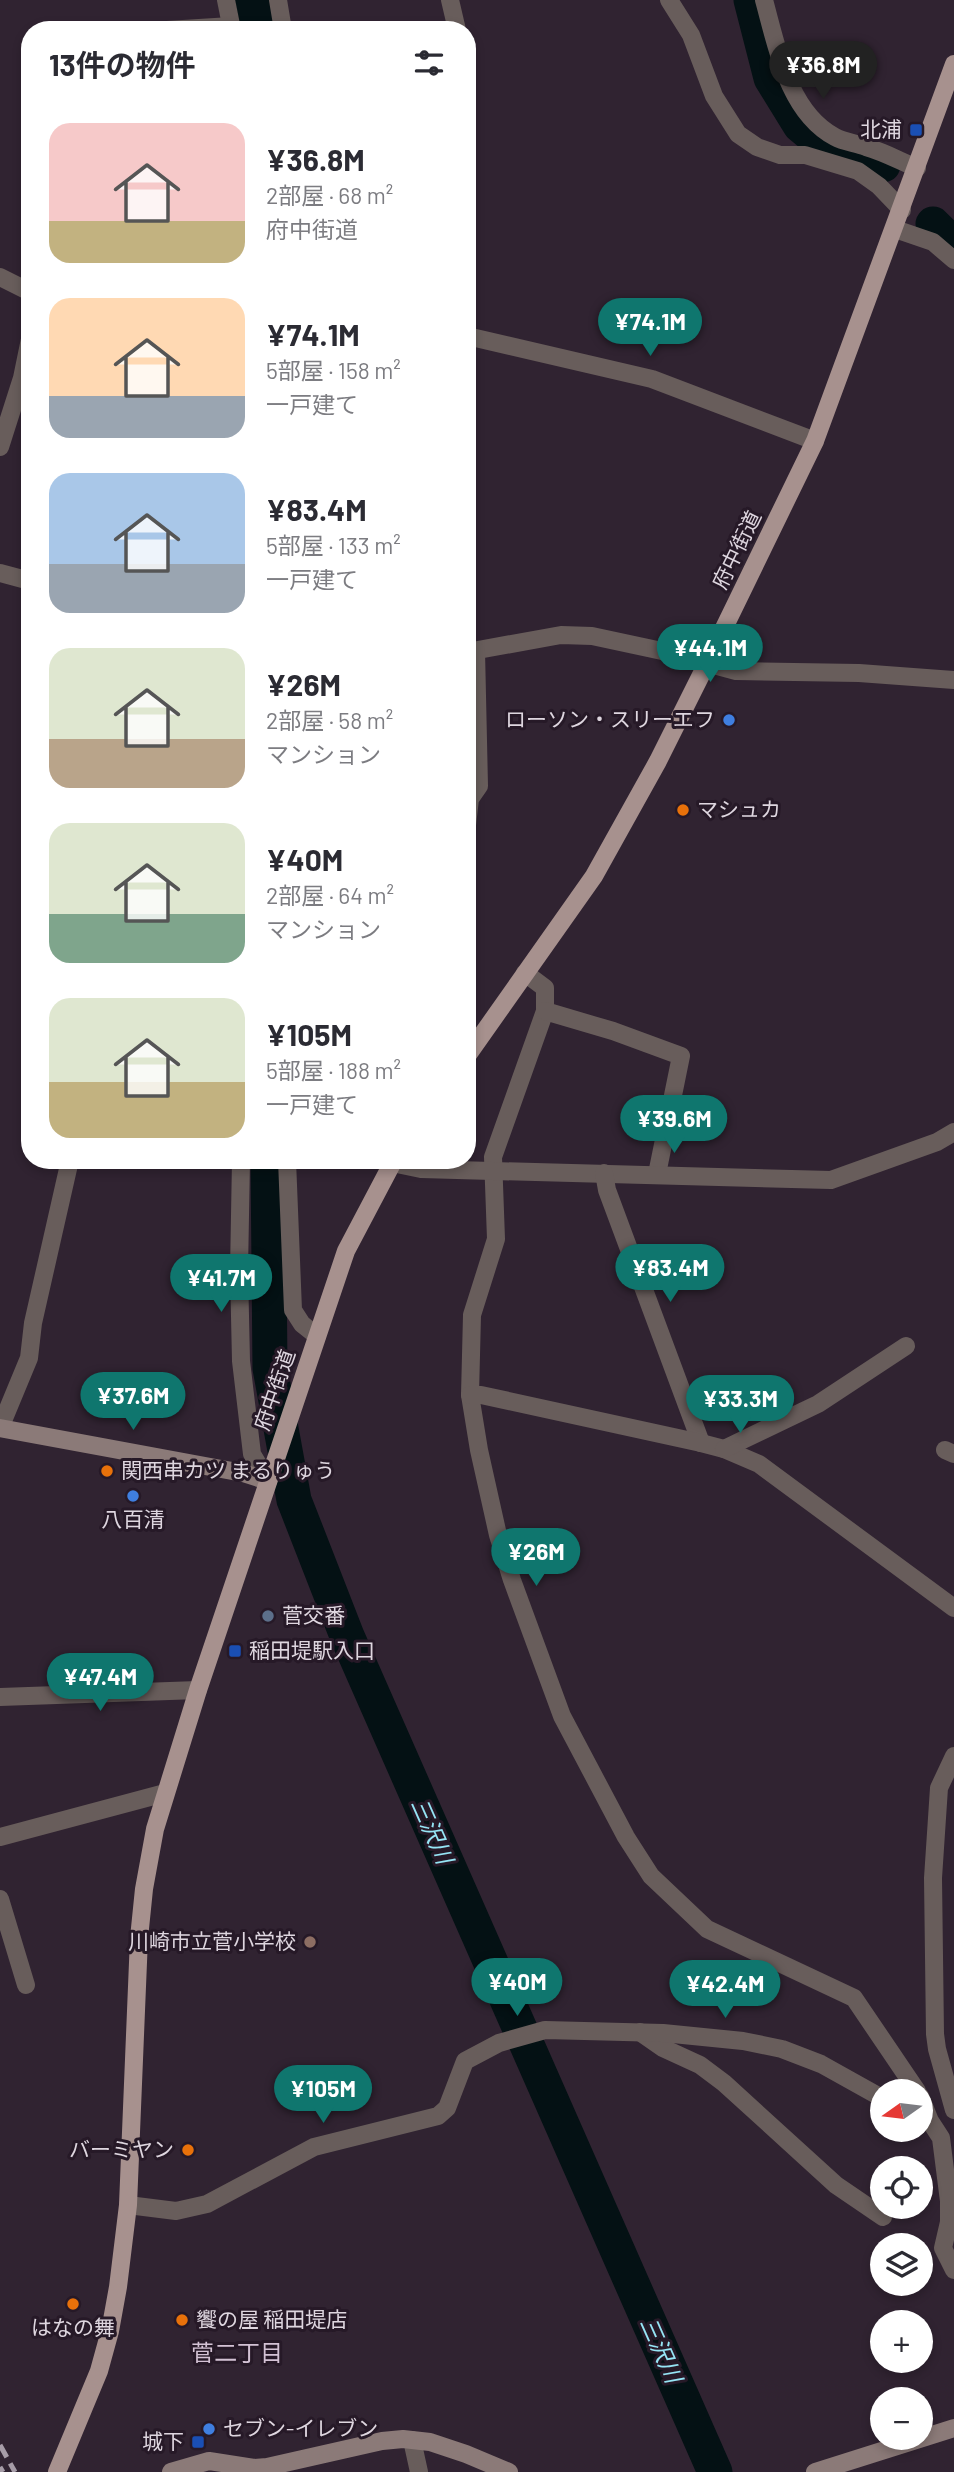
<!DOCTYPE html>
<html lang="ja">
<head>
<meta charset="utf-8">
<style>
	:root { --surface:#fff; --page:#f7f7f7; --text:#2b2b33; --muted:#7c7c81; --accent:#0f766e }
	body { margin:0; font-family:Barlow,"Noto Sans JP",sans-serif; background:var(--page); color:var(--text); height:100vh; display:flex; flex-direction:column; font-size:26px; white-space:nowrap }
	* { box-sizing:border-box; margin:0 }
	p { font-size:23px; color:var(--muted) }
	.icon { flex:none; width:38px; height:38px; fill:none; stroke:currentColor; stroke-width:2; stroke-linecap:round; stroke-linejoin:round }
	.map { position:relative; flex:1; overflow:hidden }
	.side { position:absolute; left:21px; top:21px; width:455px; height:1148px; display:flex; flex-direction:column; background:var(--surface); border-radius:28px; box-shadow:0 4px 10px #0003 }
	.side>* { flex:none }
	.needle { width:46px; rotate:256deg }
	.buttons { position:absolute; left:870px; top:2079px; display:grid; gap:14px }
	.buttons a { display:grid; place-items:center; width:63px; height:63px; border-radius:50%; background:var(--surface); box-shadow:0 4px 10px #0003; font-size:35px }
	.price { position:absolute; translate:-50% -60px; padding:0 16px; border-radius:24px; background:var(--accent); color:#fff; font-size:23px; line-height:46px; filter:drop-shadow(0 2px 4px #0008) }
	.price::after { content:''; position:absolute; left:50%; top:42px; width:21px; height:16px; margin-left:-10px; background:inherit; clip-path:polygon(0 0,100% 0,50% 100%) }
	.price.on { background:#222; color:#fff }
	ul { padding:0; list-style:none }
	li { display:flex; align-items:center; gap:21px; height:175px; padding:0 28px }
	li span { display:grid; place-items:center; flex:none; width:196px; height:140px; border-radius:21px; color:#555 }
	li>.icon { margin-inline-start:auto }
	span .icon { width:84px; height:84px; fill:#fffc; stroke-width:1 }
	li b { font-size:30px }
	h2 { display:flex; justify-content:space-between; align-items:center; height:84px; padding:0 28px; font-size:30px }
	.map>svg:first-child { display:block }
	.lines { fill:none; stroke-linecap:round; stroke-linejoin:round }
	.river { stroke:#041114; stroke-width:35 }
	.street { stroke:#685d5b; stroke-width:18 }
	.secondary { stroke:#8b7a78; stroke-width:18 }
	.primary { stroke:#a7918e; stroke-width:18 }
	.rail { stroke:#a69ca7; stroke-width:5; stroke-dasharray:14 7; stroke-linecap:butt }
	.transit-dot { fill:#1a4fb4; stroke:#261927; stroke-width:2.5 }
	.shop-dot { fill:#3f7fe0; stroke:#261927; stroke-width:2.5 }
	.food-dot { fill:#e8710a; stroke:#261927; stroke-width:2.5 }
	.service-dot { fill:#5c6f8a; stroke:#261927; stroke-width:2.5 }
	.education-dot { fill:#8d6e63; stroke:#261927; stroke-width:2.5 }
	.labels { text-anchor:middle; stroke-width:6; stroke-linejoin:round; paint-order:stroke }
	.poi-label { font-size:21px; fill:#ded6df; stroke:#261927; text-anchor:start }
	.street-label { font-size:21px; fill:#ded6df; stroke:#261927 }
	.water-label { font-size:23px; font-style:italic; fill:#96e5f5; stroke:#261927 }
	.neighbourhood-label { font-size:23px; fill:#d3c2d4; stroke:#261927 }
</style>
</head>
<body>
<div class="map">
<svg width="954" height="2472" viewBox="0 0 954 2472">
	<rect width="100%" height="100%" fill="#302331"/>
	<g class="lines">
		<!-- river -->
		<g class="river">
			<path d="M252 0 259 30"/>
			<path d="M751 0 771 78 800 125 825 146 883 165"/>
			<path d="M933 224 954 245"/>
			<path d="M268 1160 270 1368 294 1500 347 1636 715 2472"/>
		</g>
		<!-- street -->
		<g class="street">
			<path d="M226 0 232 30"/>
			<path d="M278 0 283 30"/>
			<path d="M450 0 457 30"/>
			<path d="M669 0 691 35 714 96 738 134 757 147 780 155H805L858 171 879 186 902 210"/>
			<path d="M764 0C777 47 788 112 835 137 844 142 856 143 866 147 884 152 900 161 917 168"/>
			<path d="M167 30 231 26"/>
			<path d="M895 229 933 242 954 260"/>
			<path d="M0 277 30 292"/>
			<path d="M467 336 652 379 815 441"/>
			<path d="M0 447 22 378 30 339"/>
			<path d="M0 573 30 581"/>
			<path d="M467 652 561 635 592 636 662 651 736 671 859 673 954 680"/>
			<path d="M467 825 470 799 479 786 476 651"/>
			<path d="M525 973 545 988V1011L493 1157 496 1239 472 1315 470 1395 479 1450 498 1535 512 1580 562 1716 626 1837 651 1876 707 1929 854 1998 917 2091"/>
			<path d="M545 1011 613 1031 681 1056 657 1174"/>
			<path d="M241 1160 239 1271 241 1361 252 1454 268 1481"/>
			<path d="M287 1160 293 1310 302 1324 317 1336"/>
			<path d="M390 1160 392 1163 421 1169 831 1180 937 1142 954 1132"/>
			<path d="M604 1173 607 1190 701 1443"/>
			<path d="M470 1395H481L701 1443 724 1449 759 1464 954 1608"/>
			<path d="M0 1428 29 1358 33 1323 70 1160"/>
			<path d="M724 1449 818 1404 906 1346"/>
			<path d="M945 1450 954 1454"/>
			<path d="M0 1697 198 1690"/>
			<path d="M954 1756 939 1788 933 1878 935 2034 937 2049 954 2110"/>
			<path d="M0 1837 165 1793"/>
			<path d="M0 1899 26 1985"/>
			<path d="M640 2032 663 2048 700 2065 724 2083 836 2185 883 2217"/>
			<path d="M920 2096 930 2121 941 2138 949 2201V2222L943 2248 954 2270"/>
			<path d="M128 2205 176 2211 207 2204 314 2147 438 2116 447 2108 465 2061 499 2043 545 2030 663 2033 743 2041 782 2049 821 2064 882 2098"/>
			<path d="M412 2440 419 2472"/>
		</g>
		<!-- secondary -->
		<g class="secondary">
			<path d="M0 1428 243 1473 268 1481"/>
			<path d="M171 2472 209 2461 254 2468 267 2467 382 2441 403 2439 430 2442 466 2454 509 2472"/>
			<path d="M815 2472 954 2428"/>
		</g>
		<!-- primary -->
		<g class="primary">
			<path d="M467 1056 594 876 658 761 707 663 815 441 954 64"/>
			<path d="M57 2472 99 2371 110 2331 118 2287 128 2205 139 1938 144 1889 155 1829 198 1690 346 1251 394 1160"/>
		</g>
		<!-- rail -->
		<g class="rail">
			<path d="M0 2445 15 2472"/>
			<path d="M0 2467 3 2472"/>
		</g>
	</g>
	<!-- markers -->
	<g class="transit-dot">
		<rect x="909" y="123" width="14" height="14" rx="3.5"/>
		<rect x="228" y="1644" width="14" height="14" rx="3.5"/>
		<rect x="191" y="2435" width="14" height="14" rx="3.5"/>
	</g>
	<g class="shop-dot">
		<circle cx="729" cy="720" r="7"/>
		<circle cx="133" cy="1496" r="7"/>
		<circle cx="209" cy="2429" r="7"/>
	</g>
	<g class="food-dot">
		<circle cx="683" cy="810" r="7"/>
		<circle cx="107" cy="1471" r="7"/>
		<circle cx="188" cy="2150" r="7"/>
		<circle cx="73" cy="2304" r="7"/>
		<circle cx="182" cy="2320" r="7"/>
	</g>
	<circle class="service-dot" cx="268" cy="1616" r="7"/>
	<circle class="education-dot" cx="310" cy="1942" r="7"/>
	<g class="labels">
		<!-- poi labels -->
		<g class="poi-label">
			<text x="902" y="137" text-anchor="end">北浦</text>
			<text x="715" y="727" text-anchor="end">ローソン・スリーエフ</text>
			<text x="697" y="817">マシュカ</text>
			<text x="121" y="1478">関西串カツ まるりゅう</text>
			<text x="133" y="1527" text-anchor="middle">八百清</text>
			<text x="282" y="1623">菅交番</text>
			<text x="249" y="1658">稲田堤駅入口</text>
			<text x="296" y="1949" text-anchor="end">川崎市立菅小学校</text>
			<text x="174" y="2157" text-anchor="end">バーミヤン</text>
			<text x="196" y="2327">饗の屋 稲田堤店</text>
			<text x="73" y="2335" text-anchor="middle">はなの舞</text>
			<text x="223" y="2436">セブン-イレブン</text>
			<text x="184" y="2449" text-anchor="end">城下</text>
		</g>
		<!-- street labels -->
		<g class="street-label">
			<text transform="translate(737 550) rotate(-64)" y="7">府中街道</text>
			<text transform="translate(275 1390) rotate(-71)" y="7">府中街道</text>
		</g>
		<!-- water labels -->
		<g class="water-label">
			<text transform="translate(432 1831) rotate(66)" y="8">三沢川</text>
			<text transform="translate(661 2350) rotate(66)" y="8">三沢川</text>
		</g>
		<!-- neighbourhood labels -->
		<g class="neighbourhood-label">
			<text x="237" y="2361">菅二丁目</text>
		</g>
	</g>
</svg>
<div class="buttons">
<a><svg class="needle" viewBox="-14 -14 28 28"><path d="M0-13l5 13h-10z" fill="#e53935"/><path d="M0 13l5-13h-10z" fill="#7c7c81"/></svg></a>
<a><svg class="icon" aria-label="locate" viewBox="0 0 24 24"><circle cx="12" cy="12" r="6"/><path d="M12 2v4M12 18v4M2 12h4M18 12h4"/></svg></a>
<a><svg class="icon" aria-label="layers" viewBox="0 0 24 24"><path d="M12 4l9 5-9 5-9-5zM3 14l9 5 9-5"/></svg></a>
<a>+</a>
<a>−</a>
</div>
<b class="price on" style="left:823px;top:101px">¥36.8M</b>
<b class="price" style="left:650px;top:358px">¥74.1M</b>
<b class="price" style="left:710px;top:684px">¥44.1M</b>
<b class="price" style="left:674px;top:1155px">¥39.6M</b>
<b class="price" style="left:670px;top:1304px">¥83.4M</b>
<b class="price" style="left:221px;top:1314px">¥41.7M</b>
<b class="price" style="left:133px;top:1432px">¥37.6M</b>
<b class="price" style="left:740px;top:1435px">¥33.3M</b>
<b class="price" style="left:536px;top:1588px">¥26M</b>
<b class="price" style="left:100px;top:1713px">¥47.4M</b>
<b class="price" style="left:517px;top:2018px">¥40M</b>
<b class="price" style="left:725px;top:2020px">¥42.4M</b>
<b class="price" style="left:323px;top:2125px">¥105M</b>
<section class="side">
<h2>13件の物件<svg class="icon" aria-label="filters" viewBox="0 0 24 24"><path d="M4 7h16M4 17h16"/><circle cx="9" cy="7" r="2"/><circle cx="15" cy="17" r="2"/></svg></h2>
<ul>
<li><span style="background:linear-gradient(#f6c9c9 70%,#c2b280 0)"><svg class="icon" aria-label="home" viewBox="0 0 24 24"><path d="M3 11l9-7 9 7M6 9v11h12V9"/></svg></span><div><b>¥36.8M</b><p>2部屋 · 68 m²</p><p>府中街道</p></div></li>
<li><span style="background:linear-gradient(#ffd9b3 70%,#9aa5b1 0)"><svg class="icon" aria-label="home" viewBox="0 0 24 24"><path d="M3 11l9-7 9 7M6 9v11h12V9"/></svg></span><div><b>¥74.1M</b><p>5部屋 · 158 m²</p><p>一戸建て</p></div></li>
<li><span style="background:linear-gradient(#a9c7e8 65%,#9aa5b1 0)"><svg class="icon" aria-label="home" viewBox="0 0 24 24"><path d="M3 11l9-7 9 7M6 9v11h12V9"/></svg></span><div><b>¥83.4M</b><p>5部屋 · 133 m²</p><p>一戸建て</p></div></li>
<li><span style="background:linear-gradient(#dfe7d0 65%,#b9a48a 0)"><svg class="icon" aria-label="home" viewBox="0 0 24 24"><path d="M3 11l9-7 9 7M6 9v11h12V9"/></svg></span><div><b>¥26M</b><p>2部屋 · 58 m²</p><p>マンション</p></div></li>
<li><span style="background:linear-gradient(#dfe7d0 65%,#7fa58c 0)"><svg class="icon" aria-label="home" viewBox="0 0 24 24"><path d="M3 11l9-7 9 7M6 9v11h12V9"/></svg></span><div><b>¥40M</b><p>2部屋 · 64 m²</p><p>マンション</p></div></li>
<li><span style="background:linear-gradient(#dfe7d0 60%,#c2b280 0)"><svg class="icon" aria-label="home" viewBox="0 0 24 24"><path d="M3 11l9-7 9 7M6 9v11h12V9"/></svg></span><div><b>¥105M</b><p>5部屋 · 188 m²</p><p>一戸建て</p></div></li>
</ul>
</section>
</div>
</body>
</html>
